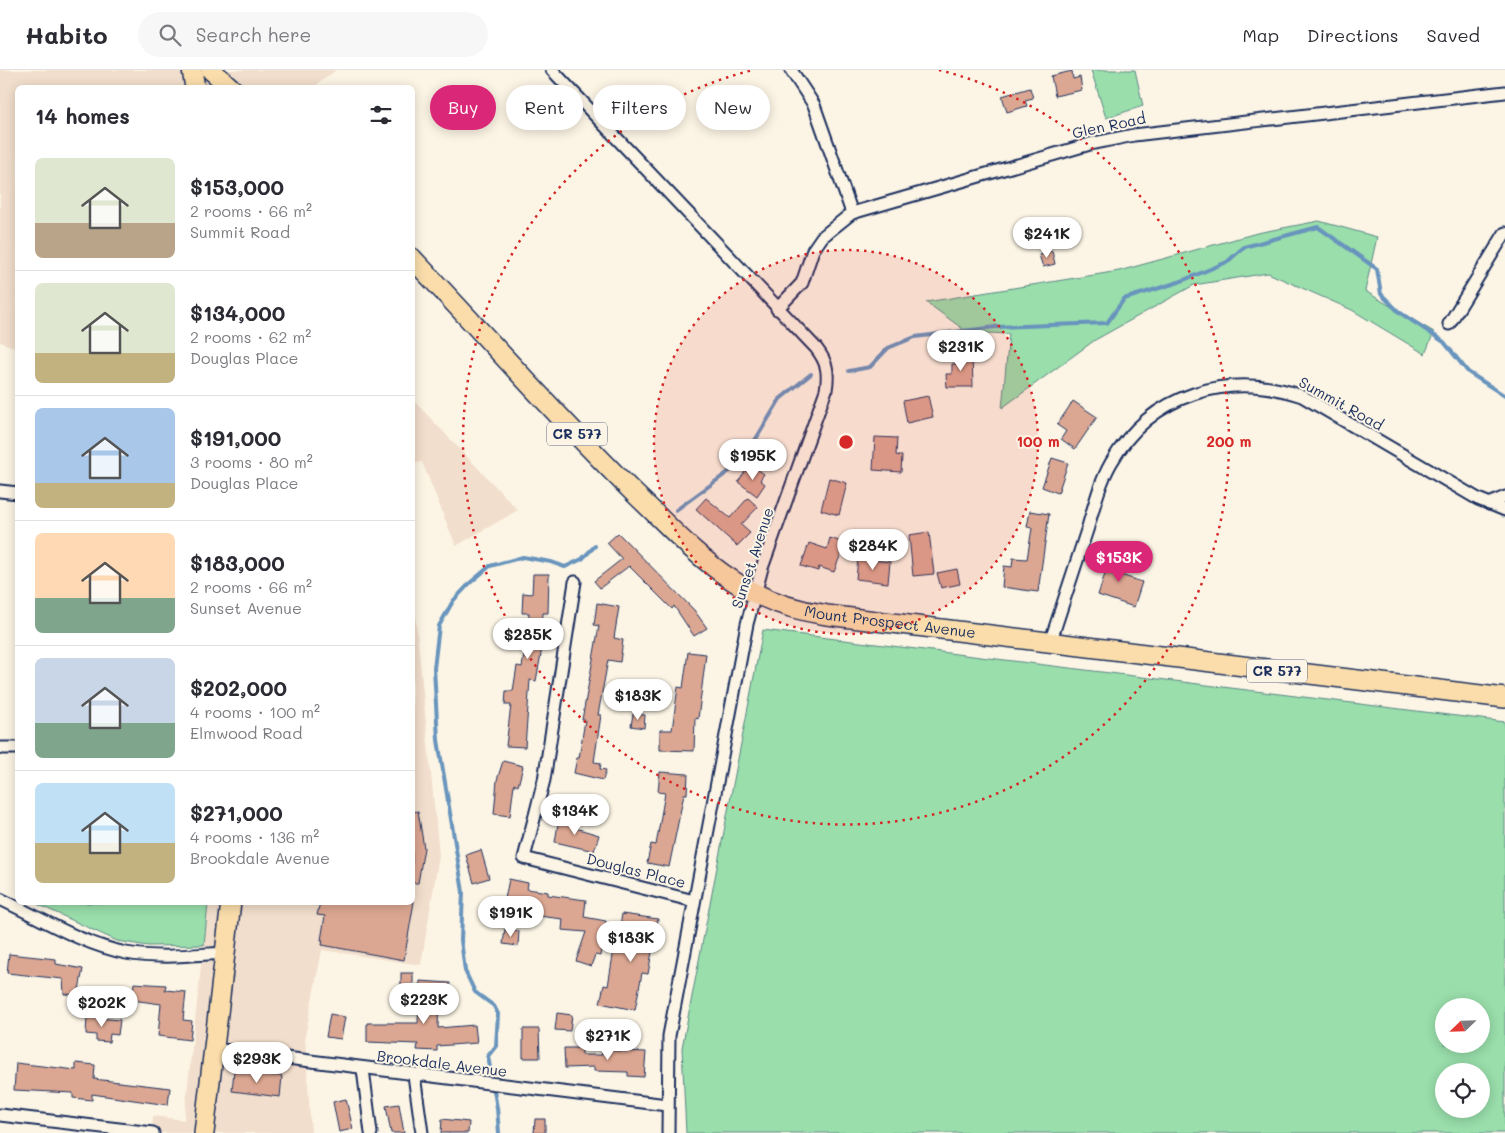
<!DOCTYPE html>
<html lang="en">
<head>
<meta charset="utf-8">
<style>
	:root { --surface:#fff; --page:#f7f7f7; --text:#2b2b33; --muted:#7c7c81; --line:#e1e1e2; --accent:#db2777 }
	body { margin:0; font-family:Mali,sans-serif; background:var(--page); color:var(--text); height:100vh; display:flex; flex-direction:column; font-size:19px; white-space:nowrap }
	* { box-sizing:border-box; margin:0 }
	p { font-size:16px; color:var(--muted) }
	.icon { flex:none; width:28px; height:28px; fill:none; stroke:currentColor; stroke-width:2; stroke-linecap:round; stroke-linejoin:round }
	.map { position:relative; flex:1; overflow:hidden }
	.side { position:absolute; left:15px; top:15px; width:400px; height:820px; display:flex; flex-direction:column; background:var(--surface); border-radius:8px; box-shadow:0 2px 12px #0003 }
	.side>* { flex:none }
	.banner { position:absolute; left:430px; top:15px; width:475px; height:45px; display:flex; gap:10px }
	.needle { width:32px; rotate:247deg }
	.buttons { position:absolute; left:1435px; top:928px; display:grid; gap:10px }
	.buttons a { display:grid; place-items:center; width:55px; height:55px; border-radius:50%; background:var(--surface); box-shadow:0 2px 12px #0003; font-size:25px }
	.price { position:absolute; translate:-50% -42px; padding:0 11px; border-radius:18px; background:#fff; color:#222; font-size:16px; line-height:32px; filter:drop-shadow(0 1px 2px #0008) }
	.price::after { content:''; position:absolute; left:50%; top:30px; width:15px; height:11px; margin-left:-8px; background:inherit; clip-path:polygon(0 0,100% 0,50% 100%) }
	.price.selected { background:var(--accent); color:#fff }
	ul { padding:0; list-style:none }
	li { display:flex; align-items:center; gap:15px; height:125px; padding:0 20px }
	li+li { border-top:1px solid var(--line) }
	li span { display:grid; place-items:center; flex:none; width:140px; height:100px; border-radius:8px; color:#555 }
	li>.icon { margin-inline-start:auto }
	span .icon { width:60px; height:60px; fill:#fffc; stroke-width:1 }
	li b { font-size:21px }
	h2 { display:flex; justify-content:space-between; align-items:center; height:60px; padding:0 20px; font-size:21px }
	.pill { padding:0 18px; border-radius:22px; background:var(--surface); box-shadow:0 2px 12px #0003; font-size:18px; line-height:45px }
	.pill.selected { background:var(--accent); color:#fff }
	header { display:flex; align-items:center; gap:30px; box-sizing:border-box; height:70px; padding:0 25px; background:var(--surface); border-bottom:1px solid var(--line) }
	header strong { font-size:24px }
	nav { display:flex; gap:28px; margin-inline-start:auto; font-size:18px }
	.search { width:350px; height:45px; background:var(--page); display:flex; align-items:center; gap:12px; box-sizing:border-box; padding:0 18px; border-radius:28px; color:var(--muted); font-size:19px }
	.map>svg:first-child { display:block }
	.built { fill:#f2decc }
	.green { fill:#99deab; stroke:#5a8684; fill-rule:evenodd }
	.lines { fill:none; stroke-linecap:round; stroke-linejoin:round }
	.stream { stroke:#6894bd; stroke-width:4 }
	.building { fill:#dca792; stroke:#1b2f5e }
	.minor-casing { stroke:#1b2f5e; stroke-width:15 }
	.primary-casing { stroke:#1b2f5e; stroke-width:22 }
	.minor { stroke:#fcf5e5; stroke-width:11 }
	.primary { stroke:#faddab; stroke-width:19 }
	.ring { fill:none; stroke:#d62828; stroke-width:2.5; stroke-dasharray:2.5 5 }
	.labels { text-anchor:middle; stroke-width:4; stroke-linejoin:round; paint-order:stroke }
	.shield { fill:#fcf5e5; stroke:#5e6a86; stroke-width:1 }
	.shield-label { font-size:14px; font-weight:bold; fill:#1b2f5e }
	.street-label { font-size:15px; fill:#1b2f5e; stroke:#fcf5e5 }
	.centre { fill:#d62828; stroke:#fcf5e5; stroke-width:2.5 }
	.ring-label { font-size:15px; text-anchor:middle; font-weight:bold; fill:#d62828; stroke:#fcf5e5; stroke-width:4; stroke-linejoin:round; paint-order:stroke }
</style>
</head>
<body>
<header>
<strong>Habito</strong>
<div class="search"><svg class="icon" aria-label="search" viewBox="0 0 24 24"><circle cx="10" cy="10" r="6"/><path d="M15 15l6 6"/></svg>Search here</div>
<nav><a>Map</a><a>Directions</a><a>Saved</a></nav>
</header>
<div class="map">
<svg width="1505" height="1063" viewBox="0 0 1505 1063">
	<rect width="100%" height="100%" fill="#fcf5e5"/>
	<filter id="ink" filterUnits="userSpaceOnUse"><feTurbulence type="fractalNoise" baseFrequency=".02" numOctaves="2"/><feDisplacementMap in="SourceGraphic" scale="10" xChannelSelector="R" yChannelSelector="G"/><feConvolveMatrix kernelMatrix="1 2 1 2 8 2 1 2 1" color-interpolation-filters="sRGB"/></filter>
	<g filter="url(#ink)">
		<!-- built -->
		<g class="built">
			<path d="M0 0H336L314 17 18 18 17 278 0 272Z"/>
			<path d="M413 330 518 440 456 476 422 392 413 393Z"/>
			<path d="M413 521 439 785 421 895 322 880 305 966 311 1063H152L153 1046 184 1050 208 833 412 832Z"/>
		</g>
		<!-- green -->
		<g class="green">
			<path d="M1091 0H1135L1143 36 1106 48Z"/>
			<path d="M1319 151 1377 167 1365 221 1434 262 1425 284 1352 240 1268 203 1194 215 1095 270 1002 338 1009 264 967 262 926 232 1119 201 1257 163Z"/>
			<path d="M763 560 1505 652V1063H686L682 978ZM1481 936V974H1444V936ZM1481 1001V1039H1444V1001Z"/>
			<path d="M35 833H208L204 875 148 876 117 871Z"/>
		</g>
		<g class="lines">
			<!-- stream -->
			<g class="stream">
				<path d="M849 301 870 297 888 278 915 267 996 257 1107 253 1124 229 1179 212 1227 192 1244 177 1318 157 1377 199 1381 224 1399 242 1444 272 1468 302 1505 326"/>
				<path d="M676 440 742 392 780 329 811 304"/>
				<path d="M499 1063 497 1038 488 986 496 976 498 944 494 936 475 922 465 901 461 870 463 822 438 670 434 598 439 556 453 531 470 513 490 496 523 487 551 492 565 497 582 489 595 476"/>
			</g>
		</g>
		<!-- building -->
		<g class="building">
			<path d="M1072 1 1073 9 1080 7 1082 20 1055 26 1051 6Z"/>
			<path d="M1030 18 1033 28 1025 30 1027 36 1007 42 1002 26Z"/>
			<path d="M1052 181 1055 194 1043 197 1039 185Z"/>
			<path d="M955 284H972L973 317H947L946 304H952V294H956Z"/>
			<path d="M928 326 933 347 907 353 903 331Z"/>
			<path d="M1073 331 1097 347 1075 379 1061 369 1066 361 1057 355Z"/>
			<path d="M875 367 897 368 896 385 902 386 901 402 873 400Z"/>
			<path d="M1052 388 1068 393 1058 423 1042 417Z"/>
			<path d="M753 396 764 404 760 410 765 414 757 426 738 412 747 399 750 401Z"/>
			<path d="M829 408 847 413 839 445 821 440Z"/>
			<path d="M706 428 730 448 748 428 758 437 741 455 750 463 737 476 696 439Z"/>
			<path d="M1030 441 1049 444 1038 522 1002 517 1004 496 1012 497 1013 488 1027 489 1032 458 1027 457Z"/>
			<path d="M929 462 934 504 913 506 909 465Z"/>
			<path d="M618 463 694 540 707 558 694 566 674 536 672 539 629 496 600 518 594 511 622 489 607 473Z"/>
			<path d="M830 468 845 473 834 502 819 497 818 501 801 496 809 473 827 479Z"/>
			<path d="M1112 482 1127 487 1121 505 1142 512 1134 537 1098 525Z"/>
			<path d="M858 488 890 492 888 513 856 509Z"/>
			<path d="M957 499 960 514 941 518 937 503Z"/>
			<path d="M533 504H549L548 543H543L541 584 536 611 530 610 525 677 506 676 511 635H505L506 621H513L517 596 522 597 526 574 518 573 519 564H528L529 543H522L523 523 532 524Z"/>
			<path d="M597 533 619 537 614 568 623 570 620 592 608 590 598 645H601L594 692 601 693 600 699 606 700 603 710 574 703 577 688H579L585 650H582L599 556 594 555Z"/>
			<path d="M688 582 706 584 698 649 695 648 694 681 660 680V660H672L678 617 683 618Z"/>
			<path d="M633 644 645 645 644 658 631 656Z"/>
			<path d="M503 691 523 696 518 716 514 714 510 746 494 744 497 710Z"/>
			<path d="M660 702 688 704 687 724H684L669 797 647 793 651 774 656 775 665 723 658 722Z"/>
			<path d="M418 741 424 778 418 813H412V742Z"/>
			<path d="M559 748 573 751 572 757 599 765 594 781 555 772Z"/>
			<path d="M481 780 489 808 474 813 466 785Z"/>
			<path d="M509 809 528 813 527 819 548 822V825L586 830 584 847 606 851 600 886 595 885 591 896 576 891 586 862 562 860 563 849 530 845 531 834 505 829Z"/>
			<path d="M320 832H414L404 890 322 875 323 870H321L325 846 317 845Z"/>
			<path d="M622 844 658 849 648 904 642 903 635 940 600 933 604 915 608 916 614 879 626 881 629 857 620 856Z"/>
			<path d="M505 859 519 861 518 876 503 874Z"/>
			<path d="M9 884 56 889V894L83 899 78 925 64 924 63 909 7 903Z"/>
			<rect x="401" y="903" width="12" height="13"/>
			<path d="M420 911 450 913 449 925H439L438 958 475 955 477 973 437 976V981L417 980 418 974 367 972V953H418Z"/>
			<path d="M134 913 166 915 165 920 186 922 183 950 192 951 190 970 158 966 161 934 132 930Z"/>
			<path d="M557 943 572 945 570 961 555 960Z"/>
			<path d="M330 944 345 947 341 969 326 967Z"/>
			<path d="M87 947 120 950 118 965 110 964 109 972 96 971V965L86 964Z"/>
			<path d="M523 959H539L540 988H523Z"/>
			<path d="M564 978H582V985H602V980L646 982 644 1007 628 1006V1002L594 1001V997L565 998Z"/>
			<path d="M16 993 76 1000V993L95 995 94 1009 170 1018 168 1035 92 1024V1030L73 1028V1023L14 1020Z"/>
			<path d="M234 1001 282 1006 280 1027 232 1021Z"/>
			<path d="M346 1029 353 1059 339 1062 333 1032Z"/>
			<path d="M399 1034 404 1063H391L386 1036Z"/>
			<path d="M442 1049 469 1052 468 1063H441Z"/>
			<path d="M535 1049H545V1063H534Z"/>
		</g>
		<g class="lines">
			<defs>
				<g id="minor">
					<path d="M552 0 816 278C827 292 829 302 826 320L762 498 747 554 669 966 668 1063"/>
					<path d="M791 0 814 35 852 143"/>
					<path d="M777 239 802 213 813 180 822 167 852 143 1090 74 1134 65 1505 22"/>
					<path d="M1449 254 1505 163"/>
					<path d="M0 421 18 423"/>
					<path d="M1489 434 1505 427"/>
					<path d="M575 512 544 710 524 788 694 831"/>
					<path d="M1050 573C1063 534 1075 496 1088 457 1094 436 1100 412 1111 393 1151 323 1228 301 1302 326L1478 429 1505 440"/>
					<path d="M0 678H18"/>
					<path d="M0 829C41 848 81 874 126 883 159 889 192 885 225 883"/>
					<path d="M214 979 667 1035"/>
					<path d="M363 999 371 1063"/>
					<path d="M414 1005 422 1063"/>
					<path d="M0 1045 153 1063"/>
				</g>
				<g id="primary">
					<path d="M192 0 195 18"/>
					<path d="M211 0 231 18"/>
					<path id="s1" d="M412 188C486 266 557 347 633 422 665 452 695 486 732 510 760 529 793 540 827 545L1505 628"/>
					<path d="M204 1063 231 832"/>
				</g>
			</defs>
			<!-- minor casing -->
			<use href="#minor" class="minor-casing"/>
			<!-- primary casing -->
			<use href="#primary" class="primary-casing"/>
			<!-- minor -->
			<use href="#minor" class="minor"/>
			<!-- primary -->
			<use href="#primary" class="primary"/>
		</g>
	</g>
	<!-- distance rings -->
	<circle cx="846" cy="372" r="192" fill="#d62828" fill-opacity=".12"/>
	<g class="ring">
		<circle cx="846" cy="372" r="192"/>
		<path d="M939 0A383 383 0 1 1 753 0"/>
	</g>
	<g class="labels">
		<!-- shield labels -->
		<g class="shield">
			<rect x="547" y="352.5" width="60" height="23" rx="4"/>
			<rect x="1247" y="589.5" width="60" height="23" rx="4"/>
		</g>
		<g class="shield-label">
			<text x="577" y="369">CR 577</text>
			<text x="1277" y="606">CR 577</text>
		</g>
		<!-- street labels -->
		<g class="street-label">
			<text transform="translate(1109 56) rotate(-12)" y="5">Glen Road</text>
			<text transform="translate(1341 334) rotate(29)" y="5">Summit Road</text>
			<text transform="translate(753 488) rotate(-72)" y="5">Sunset Avenue</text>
			<text dy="5" stroke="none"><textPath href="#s1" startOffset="620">Mount Prospect Avenue</textPath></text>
			<text transform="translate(636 801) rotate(14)" y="5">Douglas Place</text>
			<text transform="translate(442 994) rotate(7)" y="5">Brookdale Avenue</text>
		</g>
	</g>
	<circle cx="846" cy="372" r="8" class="centre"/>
	<g class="ring-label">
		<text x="1038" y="377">100 m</text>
		<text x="1229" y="377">200 m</text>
	</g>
</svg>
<div class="buttons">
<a><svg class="needle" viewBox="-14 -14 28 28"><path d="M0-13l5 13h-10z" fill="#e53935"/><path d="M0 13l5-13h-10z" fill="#7c7c81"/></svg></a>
<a><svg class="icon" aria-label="locate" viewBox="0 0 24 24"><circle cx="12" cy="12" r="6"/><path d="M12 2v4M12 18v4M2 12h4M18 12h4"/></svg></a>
</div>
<b class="price" style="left:1047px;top:189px">$241K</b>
<b class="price" style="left:961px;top:302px">$231K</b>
<b class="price" style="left:753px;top:411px">$195K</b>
<b class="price" style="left:873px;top:501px">$284K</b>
<b class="price selected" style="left:1119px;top:513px">$153K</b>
<b class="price" style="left:528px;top:590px">$285K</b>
<b class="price" style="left:638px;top:651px">$183K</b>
<b class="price" style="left:575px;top:766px">$134K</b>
<b class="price" style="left:511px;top:868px">$191K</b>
<b class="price" style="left:631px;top:893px">$183K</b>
<b class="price" style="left:424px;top:955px">$223K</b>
<b class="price" style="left:102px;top:958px">$202K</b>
<b class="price" style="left:608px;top:991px">$271K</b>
<b class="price" style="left:257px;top:1014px">$293K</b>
<div class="banner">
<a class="pill selected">Buy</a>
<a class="pill">Rent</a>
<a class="pill">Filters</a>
<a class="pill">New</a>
</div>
<section class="side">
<h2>14 homes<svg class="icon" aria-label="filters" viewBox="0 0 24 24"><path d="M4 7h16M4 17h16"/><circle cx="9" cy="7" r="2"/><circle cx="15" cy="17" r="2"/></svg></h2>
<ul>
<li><span style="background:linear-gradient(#dfe7d0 65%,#b9a48a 0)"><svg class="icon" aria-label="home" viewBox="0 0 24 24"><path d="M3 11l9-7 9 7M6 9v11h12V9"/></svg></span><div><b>$153,000</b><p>2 rooms · 66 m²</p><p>Summit Road</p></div></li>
<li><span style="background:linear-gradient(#dfe7d0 70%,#c2b280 0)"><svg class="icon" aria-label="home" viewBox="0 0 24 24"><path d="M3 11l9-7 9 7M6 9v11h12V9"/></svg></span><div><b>$134,000</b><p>2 rooms · 62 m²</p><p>Douglas Place</p></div></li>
<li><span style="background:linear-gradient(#a9c7e8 75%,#c2b280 0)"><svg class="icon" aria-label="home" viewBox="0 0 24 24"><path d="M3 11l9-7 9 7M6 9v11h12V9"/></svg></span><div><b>$191,000</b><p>3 rooms · 80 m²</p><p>Douglas Place</p></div></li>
<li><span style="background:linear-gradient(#ffd9b3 65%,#7fa58c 0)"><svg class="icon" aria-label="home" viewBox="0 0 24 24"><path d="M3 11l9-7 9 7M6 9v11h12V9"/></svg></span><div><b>$183,000</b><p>2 rooms · 66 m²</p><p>Sunset Avenue</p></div></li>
<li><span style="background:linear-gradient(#c9d6e8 65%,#7fa58c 0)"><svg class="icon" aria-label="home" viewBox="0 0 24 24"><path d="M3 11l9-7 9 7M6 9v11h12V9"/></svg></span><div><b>$202,000</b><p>4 rooms · 100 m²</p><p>Elmwood Road</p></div></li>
<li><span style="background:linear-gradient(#bfe0f5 60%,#c2b280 0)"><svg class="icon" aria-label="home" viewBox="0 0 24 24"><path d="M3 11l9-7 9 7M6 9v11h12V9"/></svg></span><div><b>$271,000</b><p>4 rooms · 136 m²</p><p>Brookdale Avenue</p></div></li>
</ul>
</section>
</div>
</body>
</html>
